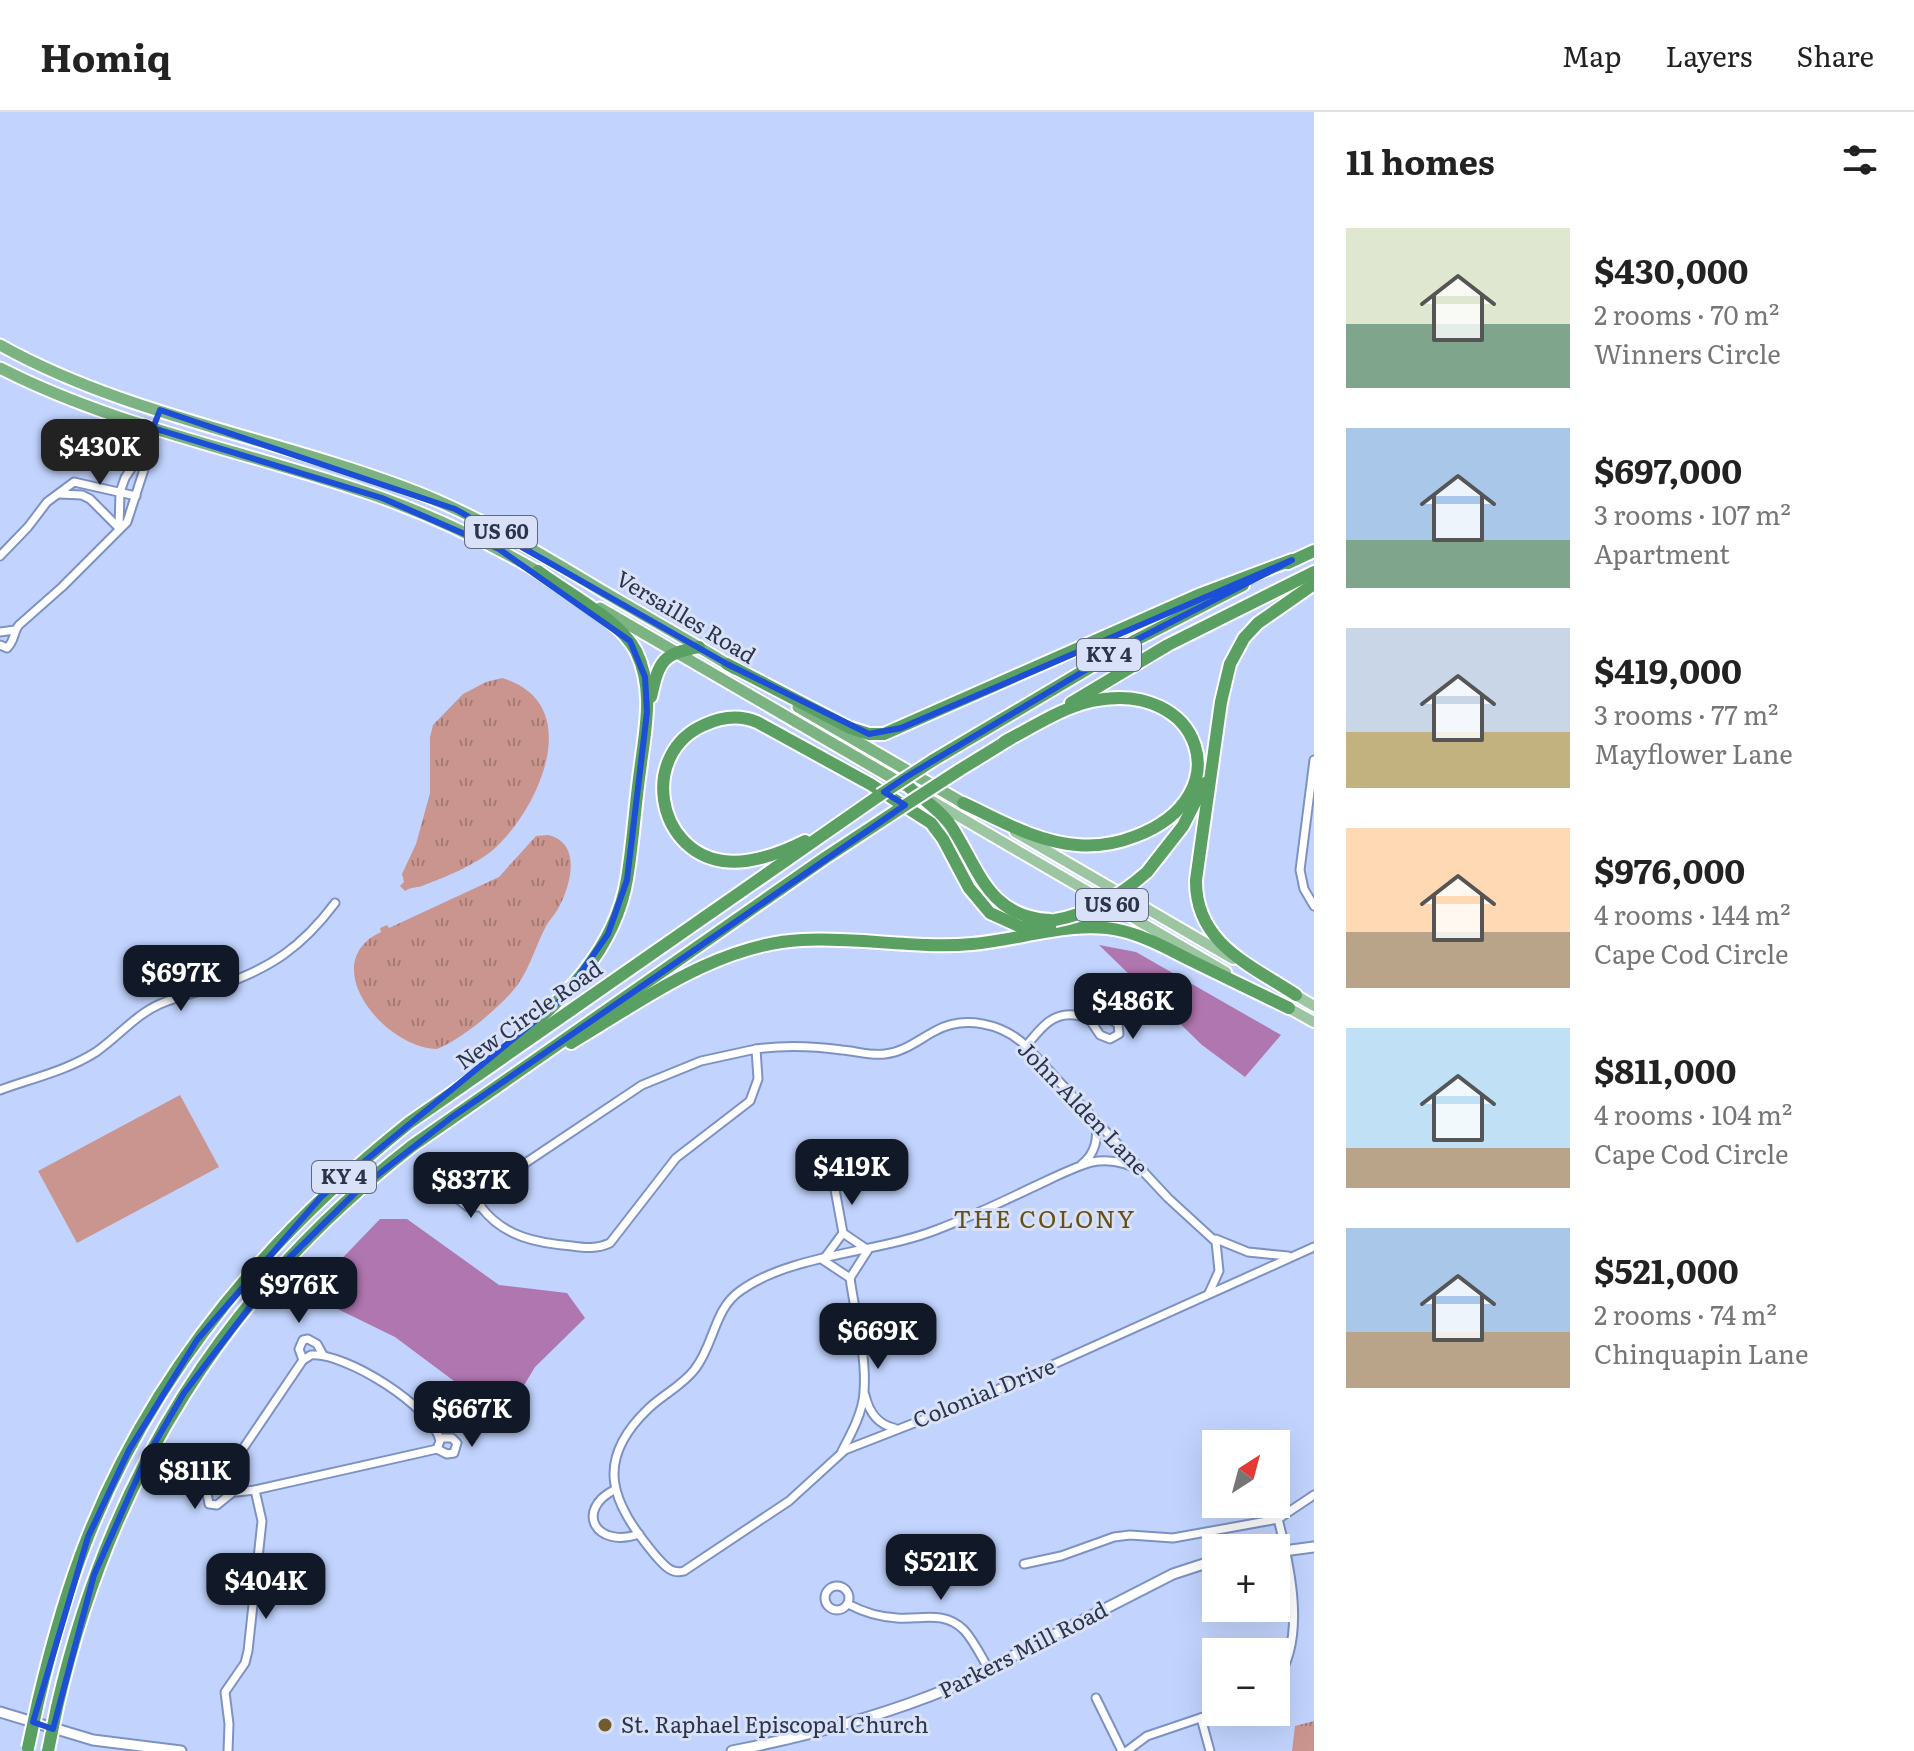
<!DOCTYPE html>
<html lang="en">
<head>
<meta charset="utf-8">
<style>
	:root { --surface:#fff; --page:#f6f6f6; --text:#222; --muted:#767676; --line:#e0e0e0; --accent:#111827 }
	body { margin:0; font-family:Literata,serif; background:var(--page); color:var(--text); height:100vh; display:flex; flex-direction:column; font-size:30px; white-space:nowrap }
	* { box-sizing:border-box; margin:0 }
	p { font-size:26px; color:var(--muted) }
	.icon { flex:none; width:44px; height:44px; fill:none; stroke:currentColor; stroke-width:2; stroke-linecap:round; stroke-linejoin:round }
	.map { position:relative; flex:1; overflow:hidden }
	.side { display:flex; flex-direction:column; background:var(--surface); width:600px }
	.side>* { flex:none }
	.needle { width:52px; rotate:36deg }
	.fabs { position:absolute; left:1202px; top:1318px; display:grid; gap:16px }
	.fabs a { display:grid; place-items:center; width:88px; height:88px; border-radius:0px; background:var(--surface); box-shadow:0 8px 32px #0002; font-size:40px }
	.price { position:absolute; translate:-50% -68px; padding:0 18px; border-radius:16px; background:var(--accent); color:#fff; font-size:26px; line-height:52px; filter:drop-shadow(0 2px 4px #0008) }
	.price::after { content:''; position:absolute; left:50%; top:48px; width:24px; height:18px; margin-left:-12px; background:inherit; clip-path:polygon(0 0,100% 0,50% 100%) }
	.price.active { background:#222; color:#fff }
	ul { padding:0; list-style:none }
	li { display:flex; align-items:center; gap:24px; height:200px; padding:0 32px }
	li span { display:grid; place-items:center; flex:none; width:224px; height:160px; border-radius:0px; color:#555 }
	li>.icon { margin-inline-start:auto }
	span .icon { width:96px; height:96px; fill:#fffc; stroke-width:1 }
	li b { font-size:34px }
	h2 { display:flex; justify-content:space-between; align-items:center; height:96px; padding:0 32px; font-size:34px }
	header { display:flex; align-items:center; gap:48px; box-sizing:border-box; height:112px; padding:0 40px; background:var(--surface); border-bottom:2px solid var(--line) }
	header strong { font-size:38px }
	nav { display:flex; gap:44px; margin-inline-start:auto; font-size:28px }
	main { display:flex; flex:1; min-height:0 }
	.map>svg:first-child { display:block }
	.grass { fill:url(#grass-tufts) }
	.garden { fill:#ca958e }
	.water { fill:#b076b0 }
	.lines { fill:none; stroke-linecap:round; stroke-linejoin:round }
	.minor-casing { stroke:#7d92c3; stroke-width:11 }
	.secondary-casing { stroke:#7d92c3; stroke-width:13 }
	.primary-casing { stroke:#fff; stroke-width:14 }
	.trunk-casing { stroke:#fff; stroke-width:15 }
	.motorway-casing { stroke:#fff; stroke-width:16 }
	.minor { stroke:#fff; stroke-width:7 }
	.secondary { stroke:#fff; stroke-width:9 }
	.primary { stroke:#9cc6a1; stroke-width:10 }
	.trunk { stroke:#7bb382; stroke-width:11 }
	.motorway { stroke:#5aa063; stroke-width:12 }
	.motorway-bridge-casing { stroke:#fff; stroke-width:16; stroke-linecap:butt }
	.motorway-bridge { stroke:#5aa063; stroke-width:12 }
	.marked { fill:none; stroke:#1d4ed8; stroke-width:6; stroke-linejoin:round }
	.poi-dot { fill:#715d2c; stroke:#d8e1f7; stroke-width:3 }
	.labels { text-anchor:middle; stroke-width:6; stroke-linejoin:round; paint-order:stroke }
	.shield { fill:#d8e1f7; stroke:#60687d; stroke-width:2 }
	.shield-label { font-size:20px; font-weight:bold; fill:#2c3449 }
	.street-label { font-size:22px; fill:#2c3449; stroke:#d8e1f7 }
	.poi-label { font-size:22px; fill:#2c3449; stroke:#d8e1f7; text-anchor:start }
	.neighbourhood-label { font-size:24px; letter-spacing:2px; fill:#654f13; stroke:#d8e1f7 }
</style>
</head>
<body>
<header>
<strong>Homiq</strong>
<nav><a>Map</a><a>Layers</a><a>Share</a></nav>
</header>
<main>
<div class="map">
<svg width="1314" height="1639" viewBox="0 0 1314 1639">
	<defs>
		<pattern id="grass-tufts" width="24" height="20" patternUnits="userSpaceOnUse" patternTransform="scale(2)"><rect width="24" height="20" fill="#ca958e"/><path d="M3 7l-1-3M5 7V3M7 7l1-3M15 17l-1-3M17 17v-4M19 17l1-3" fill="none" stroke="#a47a76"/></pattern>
	</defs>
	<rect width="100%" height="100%" fill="#c2d4fe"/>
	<!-- grass -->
	<g class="grass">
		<path d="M502 566C587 591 539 697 494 737 476 753 445 765 422 774 415 776 411 775 405 779L400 774 404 770 402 762 416 732 430 681V625L433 613 463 582 486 570Z"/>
		<path d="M548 723C582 731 571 772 559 795 555 803 549 808 545 816 534 838 528 862 511 881 494 900 460 928 437 937 384 936 315 851 381 820L380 816 387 813 389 816 499 765 536 724Z"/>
		<path d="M1314 1609V1639H1292L1295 1614Z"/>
	</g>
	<!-- garden -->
	<path class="garden" d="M180 983 219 1055 77 1131 38 1059Z"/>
	<!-- water -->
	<g class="water">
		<path d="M1099 833 1136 840 1281 923 1245 965 1202 933Z"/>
		<path d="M380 1107H407L499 1173 567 1181 585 1206 535 1255 504 1307 481 1309 462 1275 395 1225 313 1185 328 1161Z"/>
	</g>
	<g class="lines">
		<defs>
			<g id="minor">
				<path d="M59 382 82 383 90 387 119 416"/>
				<path d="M119 416 120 380 125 366 148 330"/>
				<path d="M0 444 28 415 47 390 74 370 136 384"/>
				<path d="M0 520 15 518"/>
				<path d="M0 533 7 536C15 529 13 520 19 513L62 475 127 410 149 342V327"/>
				<path d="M1314 648 1300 758 1304 777 1314 794"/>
				<path d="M1026 934C1039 919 1051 900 1074 903 1080 903 1086 907 1093 907 1104 907 1108 905 1118 912L1119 922 1110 927 1100 923 1090 908"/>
				<path d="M756 937 758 967 750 989 676 1046 610 1131C597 1137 586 1136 572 1134 537 1131 504 1125 481 1095L480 1084 488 1076 642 973 701 949Z"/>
				<path d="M756 937C785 933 813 934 842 938 856 939 870 944 885 942 904 940 918 928 935 919 964 903 1002 911 1026 934L1168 1086 1216 1130 1219 1159 1209 1181"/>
				<path d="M0 978C33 966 66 959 96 940 118 925 135 903 160 892 178 884 198 880 218 874 270 857 302 835 335 791"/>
				<path d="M1082 1052C1095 1042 1099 1026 1095 1010"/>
				<path d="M1144 1060C1128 1051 1111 1046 1092 1050 1071 1056 1051 1067 1031 1076 1000 1091 968 1106 936 1118 877 1141 791 1142 740 1179 714 1197 714 1233 695 1257 683 1273 664 1282 649 1296 593 1349 611 1390 655 1443 663 1452 671 1463 684 1459L789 1389 845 1338 981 1285 1314 1135"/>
				<path d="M834 1072 843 1121 868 1138 850 1166 823 1148 843 1121"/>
				<path d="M481 1095H468L459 1088 463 1080 482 1082"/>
				<path d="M1216 1127 1248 1140 1288 1144"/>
				<path d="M311 1243C345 1240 433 1295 440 1329L437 1337 255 1378 237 1380 229 1377 227 1364 234 1350 303 1248Z"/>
				<path d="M303 1248 299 1237 303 1228 308 1227 317 1232 323 1243"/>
				<path d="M865 1283C869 1300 877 1312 894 1316"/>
				<path d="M437 1337 447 1342 454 1341 457 1331 452 1326H440"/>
				<path d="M842 1339C851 1322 863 1300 864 1280 867 1243 855 1203 850 1166"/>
				<path d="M227 1364 207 1381 209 1392 217 1393 233 1380"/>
				<path d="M614 1378C575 1398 595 1437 639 1422"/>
				<path d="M1024 1452 1061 1444 1114 1425 1130 1423 1173 1426 1278 1407 1314 1383"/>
				<circle cx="837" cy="1486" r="12"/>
				<path d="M848 1492C863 1500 879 1505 897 1506 921 1508 944 1498 964 1518 974 1529 981 1544 988 1556"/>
				<path d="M1276 1568C1307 1528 1290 1453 1278 1407"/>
				<path d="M1096 1586 1122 1639"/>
				<path d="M1201 1606 1210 1639"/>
				<path d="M228 1639 229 1612 225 1580 245 1551 248 1539 262 1409 255 1378"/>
				<path d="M1127 1639 1147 1624 1218 1600"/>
			</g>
			<g id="secondary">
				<path d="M1276 1440 1314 1435"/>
				<path d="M0 1600 93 1628 181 1639"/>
				<path d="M732 1639C807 1624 880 1605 950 1576L1173 1462 1216 1448"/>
			</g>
			<g id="primary">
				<path d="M929 687 1226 860"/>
				<path d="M1015 720 1233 847"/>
				<path d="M1292 881 1314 894"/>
				<path d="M1285 894 1314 910"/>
			</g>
			<g id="trunk">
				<path d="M0 233C123 302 274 326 406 376 476 402 541 442 604 480 648 506 692 530 735 557"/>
				<path d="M0 256C121 318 257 341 385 387 440 407 493 433 544 463"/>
				<path d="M600 496 906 674"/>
				<path d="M798 595 963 691"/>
			</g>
			<g id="motorway">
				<path d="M1288 451 1314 439"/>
				<path d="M727 552 850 616 869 622H884L1201 482 1292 448"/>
				<path d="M651 585C659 549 662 542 699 535"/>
				<path d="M1071 591 1168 533 1314 460"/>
				<path d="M932 649 1136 528 1243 473"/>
				<path d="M958 659 1010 627"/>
				<path d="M910 676C924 688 941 699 951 714 979 757 988 805 1050 808"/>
				<path d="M963 691C1000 708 1036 730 1077 733 1097 735 1118 731 1136 724 1242 684 1201 566 1092 589 1061 596 1033 615 1004 630"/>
				<path d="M805 729C781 741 751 753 723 749 655 739 640 641 704 613 721 605 740 603 757 610L870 672 931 711 943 727 969 776 990 801 1021 815 1046 814"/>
				<path d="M1147 760 1183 714 1205 671"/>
				<path d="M1296 883C1250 853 1195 831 1196 768L1221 590 1230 552 1244 526 1258 511 1314 472"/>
				<path d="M571 931C642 889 717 832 802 828 859 825 916 837 972 832 1021 828 1075 807 1123 819 1147 825 1168 837 1190 848 1223 864 1256 880 1289 896"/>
				<path d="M511 932C563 887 615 839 627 767 633 731 635 694 640 659 645 618 655 578 636 539 619 507 567 481 538 459"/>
				<path d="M38 1590C51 1535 66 1480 87 1427 153 1260 270 1122 409 1011L880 683"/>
				<path d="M57 1595C110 1364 225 1180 412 1034L825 746 901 696"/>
			</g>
		</defs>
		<!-- minor casing -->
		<use href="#minor" class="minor-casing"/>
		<!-- secondary casing -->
		<use href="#secondary" class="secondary-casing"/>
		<!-- primary casing -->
		<use href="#primary" class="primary-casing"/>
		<!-- trunk casing -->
		<use href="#trunk" class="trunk-casing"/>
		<!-- motorway casing -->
		<use href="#motorway" class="motorway-casing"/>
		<!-- minor -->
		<use href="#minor" class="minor"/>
		<!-- secondary -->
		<use href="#secondary" class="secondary"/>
		<!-- primary -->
		<use href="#primary" class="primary"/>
		<!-- trunk -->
		<use href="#trunk" class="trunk"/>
		<!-- motorway -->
		<use href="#motorway" class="motorway"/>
		<defs>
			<g id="motorway-bridge">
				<path d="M880 683 932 649"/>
				<path d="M901 696 958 659"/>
				<path d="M1055 808C1090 802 1121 783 1147 760"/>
				<path d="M28 1636 38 1590"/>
				<path d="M48 1639 57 1595"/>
			</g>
		</defs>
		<!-- motorway-bridge casing -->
		<use href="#motorway-bridge" class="motorway-bridge-casing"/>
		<!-- motorway-bridge -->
		<use href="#motorway-bridge" class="motorway-bridge"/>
	</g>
	<!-- marked area -->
	<path class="marked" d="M160 298 455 397 727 552 869 622 901 616 1292 448 1136 528 906 665 884 680 905 693 452 1005 357 1079 281 1154 184 1281 146 1346 94 1463 53 1617 33 1610 88 1425 129 1338 197 1228 321 1085 563 886 608 822 627 768 647 600 645 565 630 529 499 437 382 386 153 316Z"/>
	<!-- markers -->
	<circle class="poi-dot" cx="605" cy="1613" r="8"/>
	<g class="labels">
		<!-- shield labels -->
		<g class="shield">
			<rect x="465" y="404" width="72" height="32" rx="6"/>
			<rect x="1077" y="527" width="64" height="32" rx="6"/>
			<rect x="1076" y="777" width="72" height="32" rx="6"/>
			<rect x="312" y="1049" width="64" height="32" rx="6"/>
		</g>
		<g class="shield-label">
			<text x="501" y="427">US 60</text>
			<text x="1109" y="550">KY 4</text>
			<text x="1112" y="800">US 60</text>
			<text x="344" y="1072">KY 4</text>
		</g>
		<!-- street labels -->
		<g class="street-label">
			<text transform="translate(686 505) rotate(31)" y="8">Versailles Road</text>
			<text transform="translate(529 903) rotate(-35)" y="8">New Circle Road</text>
			<text transform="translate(1083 996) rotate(46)" y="8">John Alden Lane</text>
			<text transform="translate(984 1281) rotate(-22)" y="8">Colonial Drive</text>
			<text transform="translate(1023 1538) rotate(-27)" y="8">Parkers Mill Road</text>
		</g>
		<!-- poi labels -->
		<g class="poi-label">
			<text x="621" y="1621">St. Raphael Episcopal Church</text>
		</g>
		<!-- neighbourhood labels -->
		<g class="neighbourhood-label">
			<text x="1045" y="1116">THE COLONY</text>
		</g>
	</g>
</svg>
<div class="fabs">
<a><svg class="needle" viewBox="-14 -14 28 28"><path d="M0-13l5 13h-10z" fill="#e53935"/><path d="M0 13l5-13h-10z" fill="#767676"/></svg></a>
<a>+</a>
<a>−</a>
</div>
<b class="price active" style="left:100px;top:375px">$430K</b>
<b class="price" style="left:181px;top:901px">$697K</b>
<b class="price" style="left:1133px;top:929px">$486K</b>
<b class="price" style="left:852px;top:1095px">$419K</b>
<b class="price" style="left:471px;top:1108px">$837K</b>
<b class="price" style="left:299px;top:1213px">$976K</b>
<b class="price" style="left:878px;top:1259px">$669K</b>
<b class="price" style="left:472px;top:1337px">$667K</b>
<b class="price" style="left:195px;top:1399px">$811K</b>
<b class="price" style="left:941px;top:1490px">$521K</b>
<b class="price" style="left:266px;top:1509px">$404K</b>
</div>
<section class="side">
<h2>11 homes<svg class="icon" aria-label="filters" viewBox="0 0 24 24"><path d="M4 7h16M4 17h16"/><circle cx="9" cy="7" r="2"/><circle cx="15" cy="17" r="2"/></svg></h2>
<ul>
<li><span style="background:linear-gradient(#dfe7d0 60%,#7fa58c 0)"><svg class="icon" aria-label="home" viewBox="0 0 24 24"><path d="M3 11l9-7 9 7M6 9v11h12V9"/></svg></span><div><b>$430,000</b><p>2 rooms · 70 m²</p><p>Winners Circle</p></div></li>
<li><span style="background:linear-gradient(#a9c7e8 70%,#7fa58c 0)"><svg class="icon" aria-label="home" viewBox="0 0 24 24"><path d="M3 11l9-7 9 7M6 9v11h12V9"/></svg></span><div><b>$697,000</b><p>3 rooms · 107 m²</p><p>Apartment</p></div></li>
<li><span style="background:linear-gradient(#c9d6e8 65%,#c2b280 0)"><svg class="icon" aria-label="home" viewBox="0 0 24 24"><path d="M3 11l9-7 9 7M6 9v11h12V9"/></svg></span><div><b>$419,000</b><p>3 rooms · 77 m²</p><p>Mayflower Lane</p></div></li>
<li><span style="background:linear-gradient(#ffd9b3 65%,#b9a48a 0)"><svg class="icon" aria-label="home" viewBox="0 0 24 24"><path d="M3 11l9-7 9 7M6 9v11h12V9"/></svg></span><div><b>$976,000</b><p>4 rooms · 144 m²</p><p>Cape Cod Circle</p></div></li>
<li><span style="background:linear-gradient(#bfe0f5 75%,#b9a48a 0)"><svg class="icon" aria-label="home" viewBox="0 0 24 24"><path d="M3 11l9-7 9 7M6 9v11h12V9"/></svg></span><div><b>$811,000</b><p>4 rooms · 104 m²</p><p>Cape Cod Circle</p></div></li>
<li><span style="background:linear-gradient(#a9c7e8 65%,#b9a48a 0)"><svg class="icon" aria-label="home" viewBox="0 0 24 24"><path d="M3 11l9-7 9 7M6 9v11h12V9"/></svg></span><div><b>$521,000</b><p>2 rooms · 74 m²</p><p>Chinquapin Lane</p></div></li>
</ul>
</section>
</main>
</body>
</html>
